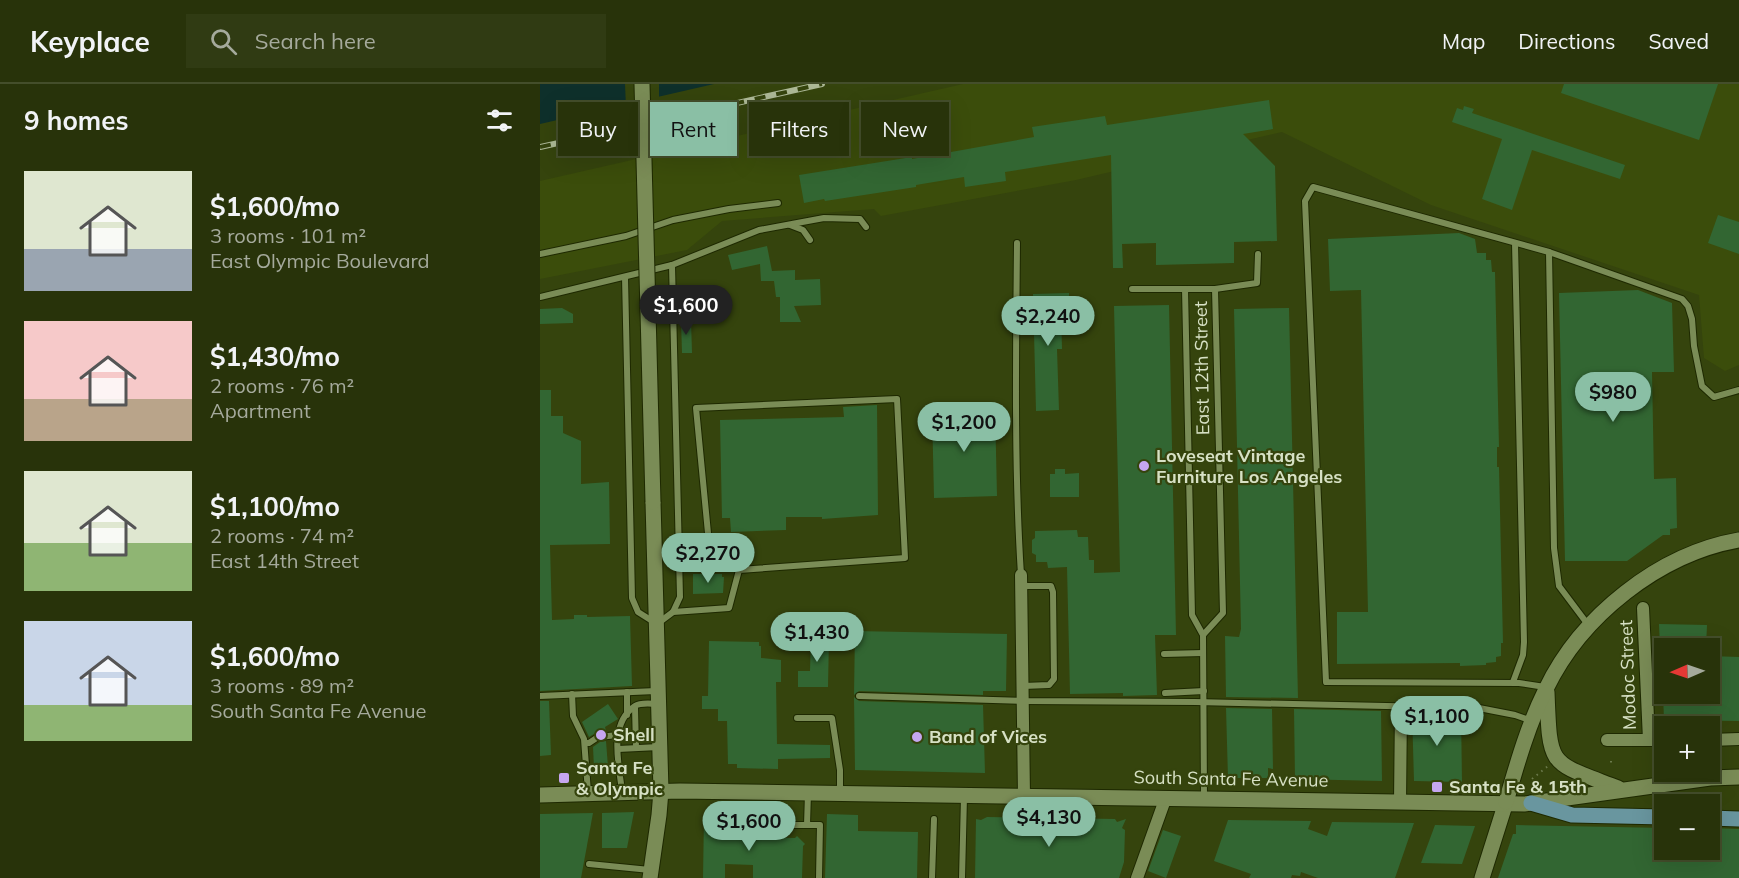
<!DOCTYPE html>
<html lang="en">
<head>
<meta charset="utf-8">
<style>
	:root { --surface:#28330a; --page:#303b13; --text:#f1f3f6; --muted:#a5aa9c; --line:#444e2b; --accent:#8abfa5 }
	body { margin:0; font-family:Mulish,sans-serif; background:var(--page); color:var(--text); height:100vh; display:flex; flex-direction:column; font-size:22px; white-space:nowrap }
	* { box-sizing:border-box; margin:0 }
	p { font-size:20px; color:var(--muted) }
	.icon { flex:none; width:33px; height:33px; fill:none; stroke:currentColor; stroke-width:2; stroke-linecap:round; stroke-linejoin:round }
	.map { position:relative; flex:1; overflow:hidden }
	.sheet { display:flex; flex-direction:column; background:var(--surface); width:540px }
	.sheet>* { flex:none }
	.hud { position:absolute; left:18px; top:18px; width:570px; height:54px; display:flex; gap:12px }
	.needle { width:39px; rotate:268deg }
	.fabs { position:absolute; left:1114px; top:554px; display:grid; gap:12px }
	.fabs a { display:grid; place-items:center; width:66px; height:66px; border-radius:0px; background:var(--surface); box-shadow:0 6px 24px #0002,0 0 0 2px var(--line); font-size:30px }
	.price { position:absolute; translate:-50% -51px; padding:0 14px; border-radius:21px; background:var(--accent); color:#111; font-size:20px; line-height:39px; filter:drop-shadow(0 2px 3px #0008) }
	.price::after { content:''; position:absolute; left:50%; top:36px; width:18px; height:14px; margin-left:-9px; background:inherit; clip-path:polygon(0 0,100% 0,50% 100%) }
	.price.on { background:#222; color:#fff }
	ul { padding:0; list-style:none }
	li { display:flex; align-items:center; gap:18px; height:150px; padding:0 24px }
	li span { display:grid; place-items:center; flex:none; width:168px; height:120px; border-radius:0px; color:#555 }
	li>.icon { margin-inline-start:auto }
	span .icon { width:72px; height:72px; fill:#fffc; stroke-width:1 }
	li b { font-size:26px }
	h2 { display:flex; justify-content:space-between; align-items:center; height:72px; padding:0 24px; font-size:26px }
	.pill { padding:0 21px; border-radius:0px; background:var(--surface); box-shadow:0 6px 24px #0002,0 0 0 2px var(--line); font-size:21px; line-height:54px }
	.pill.on { background:var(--accent); color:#111 }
	header { display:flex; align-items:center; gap:36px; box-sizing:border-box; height:84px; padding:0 30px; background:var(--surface); border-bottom:2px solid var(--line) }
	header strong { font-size:28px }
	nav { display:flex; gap:33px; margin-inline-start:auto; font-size:21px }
	.search { width:420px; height:54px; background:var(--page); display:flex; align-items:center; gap:15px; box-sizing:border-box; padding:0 21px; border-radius:0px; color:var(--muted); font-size:22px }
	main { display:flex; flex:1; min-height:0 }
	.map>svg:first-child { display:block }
	.built { fill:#3b4d0b }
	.water { fill:#0e302b }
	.pier { fill:#35440d }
	.building { fill:#326632 }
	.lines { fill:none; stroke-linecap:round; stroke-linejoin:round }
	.service-casing { stroke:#1e2901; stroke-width:8 }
	.minor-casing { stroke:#1e2901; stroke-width:14 }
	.tertiary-casing { stroke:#1e2901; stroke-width:17 }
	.secondary-casing { stroke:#1e2901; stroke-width:17 }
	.primary-casing { stroke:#1e2901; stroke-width:17 }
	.path { stroke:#6c7a4c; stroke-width:2; stroke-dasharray:1.5 4.5; stroke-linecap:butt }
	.service { stroke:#7a8c56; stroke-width:6 }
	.minor { stroke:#7a8c56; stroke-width:12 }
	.tertiary { stroke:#7a8c56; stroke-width:15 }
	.secondary { stroke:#7a8c56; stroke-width:15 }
	.primary { stroke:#69969f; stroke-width:15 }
	.rail-casing { stroke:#adb996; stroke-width:6 }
	.rail { stroke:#35440d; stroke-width:4; stroke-dasharray:11; stroke-linecap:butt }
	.secondary-bridge-casing { stroke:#1e2901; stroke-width:17; stroke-linecap:butt }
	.secondary-bridge { stroke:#7a8c56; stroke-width:15 }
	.poi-dot { fill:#c6a6f0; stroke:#35440d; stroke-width:2 }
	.labels { text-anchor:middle; stroke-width:4.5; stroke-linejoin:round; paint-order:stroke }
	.street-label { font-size:18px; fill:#d7e1c5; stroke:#35440d }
	.poi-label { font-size:18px; font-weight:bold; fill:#d7e1c5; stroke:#35440d; text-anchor:start }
</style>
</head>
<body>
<header>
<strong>Keyplace</strong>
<div class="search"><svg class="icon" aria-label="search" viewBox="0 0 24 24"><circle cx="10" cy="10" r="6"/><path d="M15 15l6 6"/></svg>Search here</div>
<nav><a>Map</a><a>Directions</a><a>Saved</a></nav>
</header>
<main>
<section class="sheet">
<h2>9 homes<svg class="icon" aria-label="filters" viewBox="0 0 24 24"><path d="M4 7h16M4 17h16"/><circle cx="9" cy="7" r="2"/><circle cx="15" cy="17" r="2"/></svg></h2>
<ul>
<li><span style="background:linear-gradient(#dfe7d0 65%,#9aa5b1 0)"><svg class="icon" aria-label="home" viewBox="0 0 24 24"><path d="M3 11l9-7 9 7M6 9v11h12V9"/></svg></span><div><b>$1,600/mo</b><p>3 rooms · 101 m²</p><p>East Olympic Boulevard</p></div></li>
<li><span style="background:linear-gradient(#f6c9c9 65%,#b9a48a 0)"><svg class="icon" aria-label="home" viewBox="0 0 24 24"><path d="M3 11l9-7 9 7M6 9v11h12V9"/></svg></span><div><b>$1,430/mo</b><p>2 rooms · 76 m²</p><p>Apartment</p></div></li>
<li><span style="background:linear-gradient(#dfe7d0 60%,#8fb573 0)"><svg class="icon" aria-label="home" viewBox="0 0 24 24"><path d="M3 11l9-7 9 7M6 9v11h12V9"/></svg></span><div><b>$1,100/mo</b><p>2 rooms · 74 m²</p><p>East 14th Street</p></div></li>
<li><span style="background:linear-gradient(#c9d6e8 70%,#8fb573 0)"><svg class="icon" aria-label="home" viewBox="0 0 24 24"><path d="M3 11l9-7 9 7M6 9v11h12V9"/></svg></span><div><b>$1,600/mo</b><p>3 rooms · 89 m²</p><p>South Santa Fe Avenue</p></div></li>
</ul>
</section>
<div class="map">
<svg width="1199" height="794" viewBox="0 0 1199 794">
	<rect width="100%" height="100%" fill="#35440d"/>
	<!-- built -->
	<path class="built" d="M423 0H1199V281L1185 287 1164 274 1159 211 891 121 742 48 536 96 341 132 334 125 182 137 147 166 0 195V97Z"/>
	<!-- water -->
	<path class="water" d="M0 0H174L0 40Z"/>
	<!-- pier -->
	<path class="pier" d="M85 0H119V16L86 23Z"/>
	<!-- building -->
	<g class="building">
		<path d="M1024 0H1178L1159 56 1021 9Z"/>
		<path d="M729 16 733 45 703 50 735 82 737 157 694 158V179L616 181V159L582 160 583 184H573L571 71 465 88 466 97 425 103 424 93 376 101V103L285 117 284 115 264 119 259 91 372 73V75L494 53 492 43 565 32 567 41Z"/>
		<path d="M924 22 934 25 932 29 1085 81 1080 95 992 66 972 126 942 115 962 55 912 38 917 24 923 26Z"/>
		<path d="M1178 131 1199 138V170L1168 159Z"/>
		<path d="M919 149 935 155 937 169H946V176H951L952 188H955L959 363H957V383H959L963 559H961V572L956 573V578L946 579V581L920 582V579L797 580V528H828L821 206 790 207 788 155Z"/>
		<path d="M227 162 232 187 255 186V196L280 195 281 221 254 222 261 238H240V213H236L234 197H221L220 180 192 186 188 171Z"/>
		<path d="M1098 206 1132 219 1134 288H1112L1114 395 1136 394 1137 444 1130 445V451H1123L1087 477H1025L1019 209Z"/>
		<path d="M529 209V227L521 228 522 265H517L519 326 496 327 493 210Z"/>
		<path d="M629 221 636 551H615L617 611 583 612V609L530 610 527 483 508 484 507 478H496V471L492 469V456L495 454V447L537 446 538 453H548L549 476H554V489L580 488 574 222Z"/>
		<path d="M22 224 33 230V239L0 240V225Z"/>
		<path d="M749 224 758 614 686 613 685 552 699 553 701 545 694 225Z"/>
		<path d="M141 236H151L152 269H142Z"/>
		<path d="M0 306H11V332H23V349L41 357V400L69 398 70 460 10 461 12 536 34 535V531H47V533L90 532 92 602 0 607Z"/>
		<path d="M337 321 338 431 282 435V433H246V446L191 448 190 434H182L180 336 304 333 303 323Z"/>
		<path d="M455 324 457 412 394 414 392 326Z"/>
		<path d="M515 385H525V390L539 389V413H510V390H515Z"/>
		<path d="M153 490H182V493H184L183 509 153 510Z"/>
		<path d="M1119 540 1167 541 1166 564H1120Z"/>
		<path d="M274 546H286V554H289L288 603H258V587H270L271 554H273Z"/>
		<path d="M315 547 467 550 466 607H443V611L319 607 314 611Z"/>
		<path d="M169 557 219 558V562H221V574L241 576V598H236L237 660 290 661V674L238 675V685L197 684V680H188L187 637H178V625H162V612H168Z"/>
		<path d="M1170 572 1199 573V637L1124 636 1123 609H1170Z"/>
		<path d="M314 613 319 617 443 621 445 689 315 686Z"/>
		<path d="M0 617H9L11 671 0 672Z"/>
		<path d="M68 620 78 635 65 643 66 647 57 648 49 653 42 638Z"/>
		<path d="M686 624 732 625 733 685 728 684V694H688Z"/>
		<path d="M754 625 841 627 842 697 755 695Z"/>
		<path d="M872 628 921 629 922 698 874 697Z"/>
		<path d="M66 657 68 683 54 684 53 663 60 658Z"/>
		<path d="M94 728 87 764H62V729Z"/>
		<path d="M53 729 41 794H0V730Z"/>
		<path d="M287 730 318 731V747L378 748 377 794H285Z"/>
		<path d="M164 732 185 733 184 742 211 743 210 753 255 754 257 752 265 760 263 762 262 794H213V781L185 780V794H163Z"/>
		<path d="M447 733 505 734 512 739 517 734 575 735 577 738 586 735 582 744 585 746 584 778 579 794H435L436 735 441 736Z"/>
		<path d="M688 736 771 737 768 745 787 752 792 738 874 739 855 794H778L761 788 760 792 752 791 751 794H709L711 790 674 777Z"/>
		<path d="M895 741 935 742 922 780 881 779Z"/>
		<path d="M976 741 1125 744V765H1170V744L1199 745V794H958L973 750H976Z"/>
		<path d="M623 746 641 752 626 794 608 787Z"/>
	</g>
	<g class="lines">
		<defs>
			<g id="service">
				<path d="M250 141 263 146 270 156"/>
				<path d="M477 159C476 270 474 380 481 491"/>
				<path d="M1009 168 1142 215 1148 222 1152 235 1154 262 1162 302 1174 313 1199 306"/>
				<path d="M0 170 86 152 133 136 189 125 238 119"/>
				<path d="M85 193 92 514 98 528 117 540 133 528 140 513 132 181"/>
				<path d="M592 205H675L717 199 718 170"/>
				<path d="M645 205 652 531 663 551"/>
				<path d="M0 213 132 181 219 146 284 134 320 135 326 143"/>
				<path d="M481 502H511L513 508 514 595 509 601 483 602"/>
				<path d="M133 528 189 524 199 486 365 474 357 315 156 324 170 470 199 486"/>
				<path d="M624 570 663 569"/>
				<path d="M973 598 983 571 984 558 975 159"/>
				<path d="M1005 603 979 599 786 598 765 117 773 103 1009 168 1014 464 1019 502 1049 542"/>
				<path d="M625 609 664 607"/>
				<path d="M32 610 33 632 44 655 48 708"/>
				<path d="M0 612 116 607"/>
				<path d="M319 612 483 617 655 618 939 624 975 631 992 637"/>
				<path d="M95 623 96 664"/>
				<path d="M87 631V608"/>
				<path d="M257 634H292L300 686V709"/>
				<path d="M45 659H49L58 653 78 651"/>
				<path d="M78 665 119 663"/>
				<path d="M82 707C79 681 68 640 95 622 101 618 111 620 119 620"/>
				<path d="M664 713 663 551 683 529 675 205"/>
				<path d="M224 741H280L279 794"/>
				<path d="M267 741 268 709"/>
				<path d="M49 780 110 786"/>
				<path d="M392 794 394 735"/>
				<path d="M422 794 424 713"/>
			</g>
			<g id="minor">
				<path d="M481 491 484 712"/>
				<path d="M1103 524 1109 656"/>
				<path d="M1067 656H1125"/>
				<path d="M1170 656 1199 655"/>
				<path d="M860 719 861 623"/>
				<path d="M597 794 626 713"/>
			</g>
			<path id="tertiary" d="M942 794 966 718"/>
			<g id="secondary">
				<path d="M1007 608C1010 685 1008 677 1078 704"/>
				<path d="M0 711 140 707 984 720 1170 694 1199 693"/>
				<path d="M966 718C977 680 988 641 1006 605 1041 532 1119 470 1199 456"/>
				<path d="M110 794 119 731 121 707 113 418"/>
			</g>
			<g id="primary">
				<path d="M991 719 1032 731 1125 733"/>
				<path d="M1170 734 1199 735"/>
			</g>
		</defs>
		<!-- service casing -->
		<use href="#service" class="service-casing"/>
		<!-- minor casing -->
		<use href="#minor" class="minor-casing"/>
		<!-- tertiary casing -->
		<use href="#tertiary" class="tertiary-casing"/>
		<!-- secondary casing -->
		<use href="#secondary" class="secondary-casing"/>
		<!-- primary casing -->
		<use href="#primary" class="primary-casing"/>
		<!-- path -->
		<g class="path">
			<path d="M1071 677V680"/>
			<path d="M992 695 1008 682"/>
		</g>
		<!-- service -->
		<use href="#service" class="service"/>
		<!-- minor -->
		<use href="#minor" class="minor"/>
		<!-- tertiary -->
		<use href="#tertiary" class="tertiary"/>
		<!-- secondary -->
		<use href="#secondary" class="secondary"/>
		<!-- primary -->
		<use href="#primary" class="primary"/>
		<defs>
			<path id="rail" d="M0 63 282 0"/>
		</defs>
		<!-- rail casing -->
		<use href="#rail" class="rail-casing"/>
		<!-- rail -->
		<use href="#rail" class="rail"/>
		<defs>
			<path id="secondary-bridge" d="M102 0 113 418"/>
		</defs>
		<!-- secondary-bridge casing -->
		<use href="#secondary-bridge" class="secondary-bridge-casing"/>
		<!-- secondary-bridge -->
		<use href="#secondary-bridge" class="secondary-bridge"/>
	</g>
	<!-- markers -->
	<g class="poi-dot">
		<circle cx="604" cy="382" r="6"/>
		<circle cx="61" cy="651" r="6"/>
		<circle cx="377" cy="653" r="6"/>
		<rect x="18" y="688" width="12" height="12" rx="3"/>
		<rect x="891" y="697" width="12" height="12" rx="3"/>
	</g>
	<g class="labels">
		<!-- street labels -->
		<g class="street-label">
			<text transform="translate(662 284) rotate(-91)" y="6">East 12th Street</text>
			<text transform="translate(1088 591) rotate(-92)" y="6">Modoc Street</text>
			<text transform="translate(691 695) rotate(1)" y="6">South Santa Fe Avenue</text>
		</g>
		<!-- poi labels -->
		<g class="poi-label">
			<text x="616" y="378">Loveseat Vintage<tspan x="616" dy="21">Furniture Los Angeles</tspan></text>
			<text x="73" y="657">Shell</text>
			<text x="389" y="659">Band of Vices</text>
			<text x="36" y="690">Santa Fe<tspan x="36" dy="21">&amp; Olympic</tspan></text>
			<text x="909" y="709">Santa Fe &amp; 15th</text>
		</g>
	</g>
</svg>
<div class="fabs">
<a><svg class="needle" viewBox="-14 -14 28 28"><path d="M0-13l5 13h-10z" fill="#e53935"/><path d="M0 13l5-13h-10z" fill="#a5aa9c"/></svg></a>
<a>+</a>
<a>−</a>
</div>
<b class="price on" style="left:146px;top:252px">$1,600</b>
<b class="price" style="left:508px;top:263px">$2,240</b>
<b class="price" style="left:1073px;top:339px">$980</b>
<b class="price" style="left:424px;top:369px">$1,200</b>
<b class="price" style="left:168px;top:500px">$2,270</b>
<b class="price" style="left:277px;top:579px">$1,430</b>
<b class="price" style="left:897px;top:663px">$1,100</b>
<b class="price" style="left:509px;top:764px">$4,130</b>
<b class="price" style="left:209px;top:768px">$1,600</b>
<div class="hud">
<a class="pill">Buy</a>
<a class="pill on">Rent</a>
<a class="pill">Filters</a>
<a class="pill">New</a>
</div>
</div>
</main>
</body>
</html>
